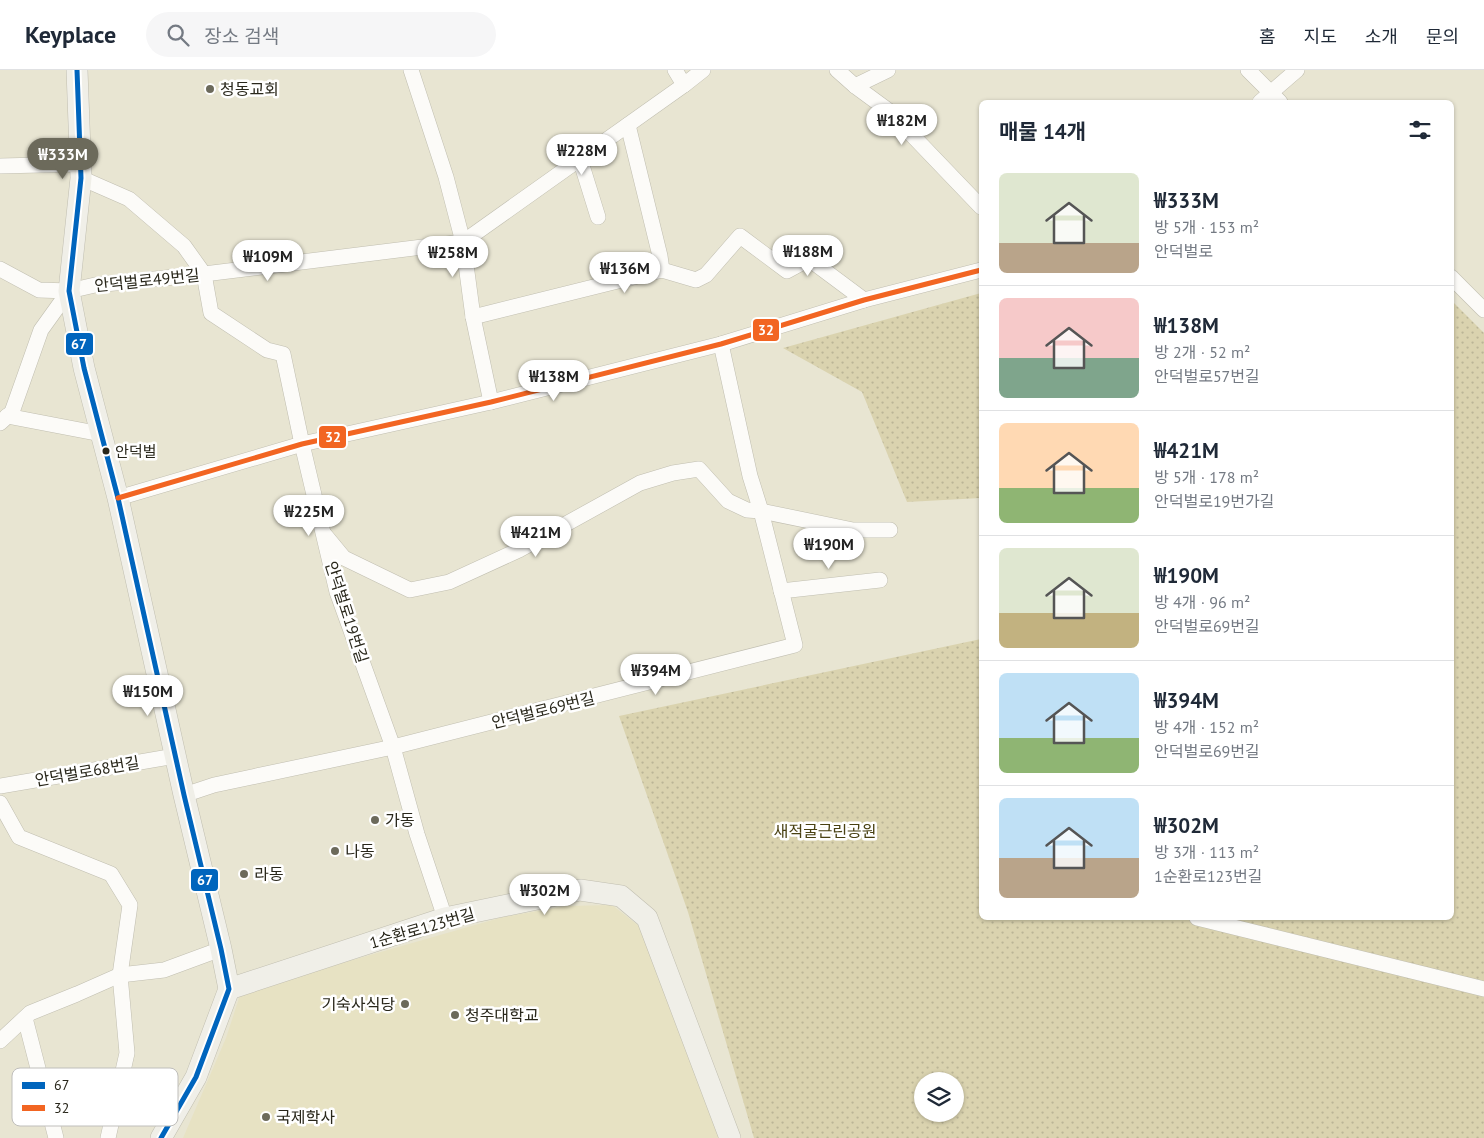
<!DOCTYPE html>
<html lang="ko">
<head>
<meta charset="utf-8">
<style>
	:root { --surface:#fff; --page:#f6f6f7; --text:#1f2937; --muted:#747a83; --line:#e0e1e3; --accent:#6c6a5b }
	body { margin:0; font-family:"PT Sans","Noto Sans KR",sans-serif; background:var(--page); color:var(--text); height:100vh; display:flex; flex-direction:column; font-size:19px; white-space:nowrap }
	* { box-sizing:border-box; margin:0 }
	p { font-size:16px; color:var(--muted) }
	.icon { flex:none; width:28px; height:28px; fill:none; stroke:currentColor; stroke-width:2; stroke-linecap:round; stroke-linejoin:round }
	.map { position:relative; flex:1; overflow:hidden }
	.drawer { position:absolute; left:979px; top:30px; width:475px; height:820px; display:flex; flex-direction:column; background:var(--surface); border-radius:8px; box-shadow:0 1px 4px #0004 }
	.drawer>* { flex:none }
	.controls { position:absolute; left:914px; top:1002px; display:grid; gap:10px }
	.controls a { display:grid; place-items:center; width:50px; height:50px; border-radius:50%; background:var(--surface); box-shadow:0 1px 4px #0004; font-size:25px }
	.price { position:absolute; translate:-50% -42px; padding:0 11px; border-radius:18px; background:#fff; color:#222; font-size:16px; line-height:32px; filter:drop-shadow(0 1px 2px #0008) }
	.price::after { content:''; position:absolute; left:50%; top:30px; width:15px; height:11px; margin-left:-8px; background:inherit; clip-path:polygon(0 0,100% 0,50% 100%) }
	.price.selected { background:var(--accent); color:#fff }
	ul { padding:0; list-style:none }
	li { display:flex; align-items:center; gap:15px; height:125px; padding:0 20px }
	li+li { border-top:1px solid var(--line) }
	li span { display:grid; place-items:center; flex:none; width:140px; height:100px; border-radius:8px; color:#555 }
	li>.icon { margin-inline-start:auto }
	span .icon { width:60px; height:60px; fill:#fffc; stroke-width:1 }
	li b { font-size:21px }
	h2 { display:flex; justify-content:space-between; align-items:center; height:60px; padding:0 20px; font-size:21px }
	header { display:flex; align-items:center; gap:30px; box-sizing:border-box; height:70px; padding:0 25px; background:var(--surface); border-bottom:1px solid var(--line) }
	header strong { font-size:24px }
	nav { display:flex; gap:28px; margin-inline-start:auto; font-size:18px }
	.search { width:350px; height:45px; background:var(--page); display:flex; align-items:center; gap:12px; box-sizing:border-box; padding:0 18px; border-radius:28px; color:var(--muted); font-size:19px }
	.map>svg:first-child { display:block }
	.built { fill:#e7e2c3 }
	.park { fill:url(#park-dots); fill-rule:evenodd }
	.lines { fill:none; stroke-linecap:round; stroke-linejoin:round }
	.street-casing { stroke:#c0beb0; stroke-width:16 }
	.secondary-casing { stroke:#c0beb0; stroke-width:22 }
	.street { stroke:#fcfbf8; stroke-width:15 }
	.secondary { stroke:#f0efe8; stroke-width:21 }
	.bus-1-casing { stroke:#fff; stroke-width:9 }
	.bus-2-casing { stroke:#fff; stroke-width:9 }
	.bus-1 { stroke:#0065bd; stroke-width:5 }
	.bus-2 { stroke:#f26522; stroke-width:5 }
	.poi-dot { fill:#6c6a5b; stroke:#fff; stroke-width:2 }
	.bus-dot { fill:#29271b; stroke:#fff; stroke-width:2 }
	.labels { text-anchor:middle; stroke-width:5; stroke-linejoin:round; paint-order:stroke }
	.bus-label { font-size:15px; fill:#29271b; stroke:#fff; text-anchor:start }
	.poi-label { font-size:16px; fill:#29271b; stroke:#fff; text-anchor:start }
	.street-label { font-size:16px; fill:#29271b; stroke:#fff }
	.park-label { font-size:16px; fill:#494112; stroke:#fff }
	.key { fill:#fff; stroke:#bfbebb; stroke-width:1 }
	.key-label { font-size:14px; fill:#29271b }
	.line-badge { stroke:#fff; stroke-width:2 }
	.badge-label { font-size:14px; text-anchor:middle; font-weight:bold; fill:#fff }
</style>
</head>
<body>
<header>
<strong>Keyplace</strong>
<div class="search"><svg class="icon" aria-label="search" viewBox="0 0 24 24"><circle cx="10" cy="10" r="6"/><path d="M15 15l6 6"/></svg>장소 검색</div>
<nav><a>홈</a><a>지도</a><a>소개</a><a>문의</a></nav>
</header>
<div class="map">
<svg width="1484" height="1068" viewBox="0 0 1484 1068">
	<defs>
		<pattern id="park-dots" width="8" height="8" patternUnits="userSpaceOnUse" patternTransform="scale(1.25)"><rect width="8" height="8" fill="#dad3af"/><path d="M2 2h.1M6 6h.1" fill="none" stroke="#bbb596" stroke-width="1.8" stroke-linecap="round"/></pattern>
	</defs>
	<rect width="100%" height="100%" fill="#e8e5d2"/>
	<!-- built -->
	<path class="built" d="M612 835 639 856 723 1068H183L226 968 241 922 503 847 566 836Z"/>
	<!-- park -->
	<g class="park">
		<path d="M981 223V428L907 432 862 322 783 278Z"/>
		<path d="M1451 230 1484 263V1068H754L688 842 619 646 981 569V848H1451ZM922 1011H955V1044H922Z"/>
	</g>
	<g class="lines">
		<defs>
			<g id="street">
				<path d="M411 0 446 107 463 172 473 247 491 332"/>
				<path d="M675 0 684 15"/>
				<path d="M837 0 855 16 889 41 981 137"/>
				<path d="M1248 0 1280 32"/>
				<path d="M855 16 888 0"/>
				<path d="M1260 32 1297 0"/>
				<path d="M628 55 660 186 662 200"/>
				<path d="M580 89 598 147"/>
				<path d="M0 96 81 94"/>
				<path d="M81 108 129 129 184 176 204 204 211 243 267 280 283 284 302 374 337 522 393 677 417 764 445 848"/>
				<path d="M0 199 39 220 69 221 95 215 204 204 463 172 684 15 703 0"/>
				<path d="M1451 207 1484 240"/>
				<path d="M473 247 662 200 696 210 706 205 740 166 787 201 809 189 864 230"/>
				<path d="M7 346 101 364"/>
				<path d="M0 353 12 342 41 260 69 221"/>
				<path d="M118 428 302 374 491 332 721 274 864 230 981 200"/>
				<path d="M325 465 344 488 410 520 449 512 519 480 640 413 673 403 699 399 728 431 747 440 761 441 853 460H890"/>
				<path d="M781 521 880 510"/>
				<path d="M0 716 175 686"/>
				<path d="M184 725 214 715 393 677 795 575 761 441 750 406 721 274"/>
				<path d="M0 733 19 767 111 804 130 835 120 905 127 983 108 1068"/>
				<path d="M1197 848 1484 919"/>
				<path d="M25 948 56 1068"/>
				<path d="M0 971 30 943 77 924 120 905 164 900 221 879"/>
			</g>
			<g id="secondary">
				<path d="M77 0 81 108 69 221 84 298 118 428 184 725 221 879 229 919 196 1007 161 1068"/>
				<path d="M229 919 445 848 580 820 621 826 647 848 730 1068"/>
			</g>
		</defs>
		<!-- street casing -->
		<use href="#street" class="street-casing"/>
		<!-- secondary casing -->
		<use href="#secondary" class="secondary-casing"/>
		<!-- street -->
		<use href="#street" class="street"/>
		<!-- secondary -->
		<use href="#secondary" class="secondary"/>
		<defs>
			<path id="bus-1" d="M77 0 81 108 69 221 84 298 118 428 184 725 221 879 229 919 196 1007 161 1068"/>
			<path id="bus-2" d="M118 428 302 374 491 332 721 274 864 230 981 200"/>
		</defs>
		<!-- bus-1 casing -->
		<use href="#bus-1" class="bus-1-casing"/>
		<!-- bus-2 casing -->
		<use href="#bus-2" class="bus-2-casing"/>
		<!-- bus-1 -->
		<use href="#bus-1" class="bus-1"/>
		<!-- bus-2 -->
		<use href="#bus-2" class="bus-2"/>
	</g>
	<!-- markers -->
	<g class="poi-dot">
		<circle cx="210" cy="19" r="5"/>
		<circle cx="375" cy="750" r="5"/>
		<circle cx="335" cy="781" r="5"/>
		<circle cx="244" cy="804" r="5"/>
		<circle cx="405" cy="934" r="5"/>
		<circle cx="455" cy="945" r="5"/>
		<circle cx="266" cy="1047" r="5"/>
	</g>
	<circle class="bus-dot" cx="106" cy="381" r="4.5"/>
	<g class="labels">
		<!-- bus labels -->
		<g class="bus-label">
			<text x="115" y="387">안덕벌</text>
		</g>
		<!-- poi labels -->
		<g class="poi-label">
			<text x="220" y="25">청동교회</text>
			<text x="385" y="756">가동</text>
			<text x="345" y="787">나동</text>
			<text x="254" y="810">라동</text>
			<text x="395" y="940" text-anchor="end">기숙사식당</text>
			<text x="465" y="951">청주대학교</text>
			<text x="276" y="1053">국제학사</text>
		</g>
		<!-- street labels -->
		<g class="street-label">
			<text transform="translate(147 210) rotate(-6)" y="6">안덕벌로49번길</text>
			<text transform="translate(347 542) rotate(72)" y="6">안덕벌로19번길</text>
			<text transform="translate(543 640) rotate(-14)" y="6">안덕벌로69번길</text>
			<text transform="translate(87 701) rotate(-10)" y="6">안덕벌로68번길</text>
			<text transform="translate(422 858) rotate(-16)" y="6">1순환로123번길</text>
		</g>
		<!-- park labels -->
		<g class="park-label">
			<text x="825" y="767">새적굴근린공원</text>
		</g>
	</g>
	<!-- legend -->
	<rect x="12" y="998" width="166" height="58" rx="8" class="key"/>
	<rect x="22" y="1012" width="23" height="7" fill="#0065bd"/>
	<rect x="22" y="1035" width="23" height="6" fill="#f26522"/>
	<g class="key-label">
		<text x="54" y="1020">67</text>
		<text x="54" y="1043">32</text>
	</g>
	<g class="line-badge">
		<rect x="752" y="248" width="28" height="24" rx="5" fill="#f26522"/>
		<rect x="65" y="262" width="29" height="24" rx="5" fill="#0065bd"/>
		<rect x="318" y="355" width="29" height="24" rx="5" fill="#f26522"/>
		<rect x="190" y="798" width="29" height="24" rx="5" fill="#0065bd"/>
	</g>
	<g class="badge-label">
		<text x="766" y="265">32</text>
		<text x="79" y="279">67</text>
		<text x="333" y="372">32</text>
		<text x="205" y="815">67</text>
	</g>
</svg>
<div class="controls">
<a><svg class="icon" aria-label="layers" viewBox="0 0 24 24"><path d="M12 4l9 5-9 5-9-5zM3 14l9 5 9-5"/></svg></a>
</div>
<b class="price" style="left:902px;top:76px">₩182M</b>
<b class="price" style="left:582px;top:106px">₩228M</b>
<b class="price selected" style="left:63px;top:110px">₩333M</b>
<b class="price" style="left:808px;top:207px">₩188M</b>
<b class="price" style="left:453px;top:208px">₩258M</b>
<b class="price" style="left:268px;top:212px">₩109M</b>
<b class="price" style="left:625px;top:224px">₩136M</b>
<b class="price" style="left:554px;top:332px">₩138M</b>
<b class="price" style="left:309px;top:467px">₩225M</b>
<b class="price" style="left:536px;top:488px">₩421M</b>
<b class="price" style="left:829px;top:500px">₩190M</b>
<b class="price" style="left:656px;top:626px">₩394M</b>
<b class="price" style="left:148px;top:647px">₩150M</b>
<b class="price" style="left:545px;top:846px">₩302M</b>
<section class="drawer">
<h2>매물 14개<svg class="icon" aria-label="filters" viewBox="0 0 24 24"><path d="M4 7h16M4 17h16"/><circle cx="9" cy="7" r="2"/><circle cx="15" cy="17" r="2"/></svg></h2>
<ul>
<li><span style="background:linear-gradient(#dfe7d0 70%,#b9a48a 0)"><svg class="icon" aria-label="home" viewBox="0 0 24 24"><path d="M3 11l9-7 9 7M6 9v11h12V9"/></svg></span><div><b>₩333M</b><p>방 5개 · 153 m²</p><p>안덕벌로</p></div></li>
<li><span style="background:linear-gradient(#f6c9c9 60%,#7fa58c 0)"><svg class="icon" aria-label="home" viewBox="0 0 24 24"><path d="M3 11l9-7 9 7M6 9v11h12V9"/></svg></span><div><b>₩138M</b><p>방 2개 · 52 m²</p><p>안덕벌로57번길</p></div></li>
<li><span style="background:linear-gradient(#ffd9b3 65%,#8fb573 0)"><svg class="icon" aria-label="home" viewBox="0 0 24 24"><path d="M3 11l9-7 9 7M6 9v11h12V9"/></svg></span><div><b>₩421M</b><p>방 5개 · 178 m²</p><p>안덕벌로19번가길</p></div></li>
<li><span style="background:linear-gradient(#dfe7d0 65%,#c2b280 0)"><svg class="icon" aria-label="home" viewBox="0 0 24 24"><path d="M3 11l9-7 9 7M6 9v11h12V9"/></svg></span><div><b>₩190M</b><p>방 4개 · 96 m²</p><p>안덕벌로69번길</p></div></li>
<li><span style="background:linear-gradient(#bfe0f5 65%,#8fb573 0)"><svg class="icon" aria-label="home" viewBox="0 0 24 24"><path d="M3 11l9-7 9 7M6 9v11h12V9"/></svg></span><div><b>₩394M</b><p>방 4개 · 152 m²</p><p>안덕벌로69번길</p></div></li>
<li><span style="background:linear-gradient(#bfe0f5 60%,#b9a48a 0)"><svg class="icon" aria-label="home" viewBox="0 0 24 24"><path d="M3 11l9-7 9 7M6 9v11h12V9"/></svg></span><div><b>₩302M</b><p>방 3개 · 113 m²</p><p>1순환로123번길</p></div></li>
</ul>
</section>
</div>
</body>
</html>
